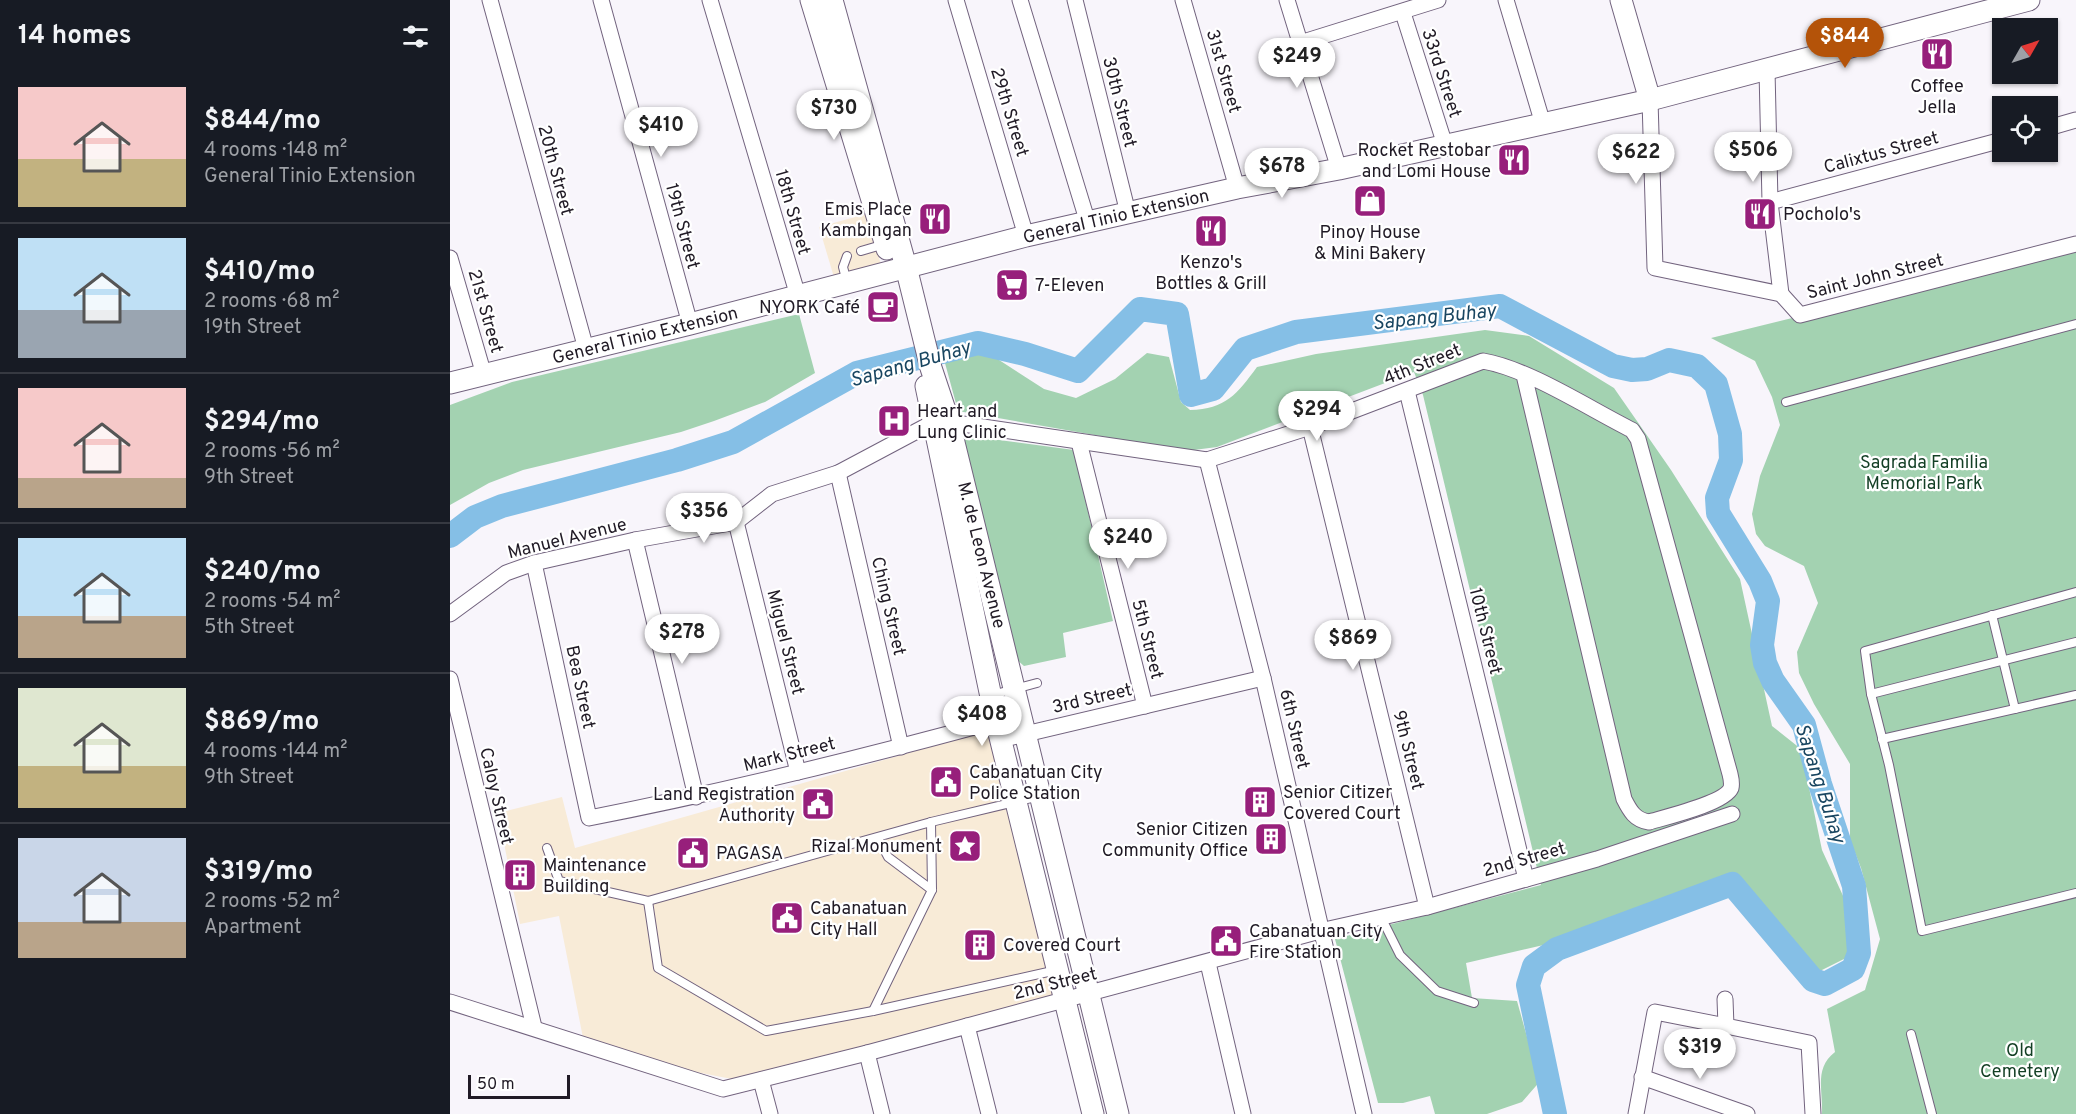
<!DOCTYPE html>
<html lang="en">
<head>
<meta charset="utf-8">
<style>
	:root { --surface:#171b24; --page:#20242c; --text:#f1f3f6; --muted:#9ea1a6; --line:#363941; --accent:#b45309 }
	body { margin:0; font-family:Overpass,sans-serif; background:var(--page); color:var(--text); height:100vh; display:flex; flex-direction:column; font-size:22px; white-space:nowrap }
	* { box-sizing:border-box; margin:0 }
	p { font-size:20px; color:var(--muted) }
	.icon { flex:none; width:33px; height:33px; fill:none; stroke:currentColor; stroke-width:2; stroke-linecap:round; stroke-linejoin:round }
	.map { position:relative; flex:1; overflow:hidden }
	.drawer { display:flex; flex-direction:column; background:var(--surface); width:450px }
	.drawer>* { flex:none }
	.needle { width:39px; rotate:51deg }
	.tools { position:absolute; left:1542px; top:18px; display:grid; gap:12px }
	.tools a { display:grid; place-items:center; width:66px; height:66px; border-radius:0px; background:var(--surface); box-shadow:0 2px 4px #0004; font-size:30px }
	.scale { position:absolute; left:18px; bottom:15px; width:102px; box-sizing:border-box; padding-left:6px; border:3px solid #201a25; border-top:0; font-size:16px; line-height:21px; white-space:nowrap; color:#201a25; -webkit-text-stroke:4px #fff; paint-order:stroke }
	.price { position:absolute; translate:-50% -51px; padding:0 14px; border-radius:21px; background:#fff; color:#222; font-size:20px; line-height:39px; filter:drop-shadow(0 2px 3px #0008) }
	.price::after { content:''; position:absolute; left:50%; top:36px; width:18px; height:14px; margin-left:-9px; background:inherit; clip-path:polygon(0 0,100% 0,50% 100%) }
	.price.selected { background:var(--accent); color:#fff }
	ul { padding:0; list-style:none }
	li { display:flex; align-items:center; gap:18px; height:150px; padding:0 18px }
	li+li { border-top:2px solid var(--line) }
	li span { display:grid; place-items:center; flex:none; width:168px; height:120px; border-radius:0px; color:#555 }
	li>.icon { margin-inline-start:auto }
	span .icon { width:72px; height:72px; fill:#fffc; stroke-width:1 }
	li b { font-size:26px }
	h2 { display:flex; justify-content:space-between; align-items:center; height:72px; padding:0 18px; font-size:26px }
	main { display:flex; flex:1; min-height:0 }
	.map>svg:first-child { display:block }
	.commercial { fill:#f8ebd7 }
	.green { fill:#a3d2b1 }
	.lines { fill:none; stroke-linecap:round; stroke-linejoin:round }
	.river { stroke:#85bfe6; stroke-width:24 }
	.lane-casing { stroke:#72637e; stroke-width:10 }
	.street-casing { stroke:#72637e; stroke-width:17 }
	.secondary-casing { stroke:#72637e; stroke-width:23 }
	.lane { stroke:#fff; stroke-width:8 }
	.street { stroke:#fff; stroke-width:15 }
	.secondary { stroke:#fff; stroke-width:21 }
	.labels { text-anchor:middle; stroke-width:4.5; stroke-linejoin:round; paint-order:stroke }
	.street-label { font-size:18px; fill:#201a25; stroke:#fff }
	.poi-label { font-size:18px; fill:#201a25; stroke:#fff; text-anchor:start }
	.park-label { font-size:18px; fill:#133f25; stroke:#fff }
	.water-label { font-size:20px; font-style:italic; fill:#194661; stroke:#fff }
</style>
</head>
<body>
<main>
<section class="drawer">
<h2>14 homes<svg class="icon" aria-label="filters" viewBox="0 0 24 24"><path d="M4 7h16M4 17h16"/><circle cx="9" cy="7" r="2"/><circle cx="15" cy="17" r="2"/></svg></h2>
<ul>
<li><span style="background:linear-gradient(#f6c9c9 60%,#c2b280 0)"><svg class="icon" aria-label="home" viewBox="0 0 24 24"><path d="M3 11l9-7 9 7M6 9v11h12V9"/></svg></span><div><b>$844/mo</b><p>4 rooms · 148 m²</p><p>General Tinio Extension</p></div></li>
<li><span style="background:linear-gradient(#bfe0f5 60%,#9aa5b1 0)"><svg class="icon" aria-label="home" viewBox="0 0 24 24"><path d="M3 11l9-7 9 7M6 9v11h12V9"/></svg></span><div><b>$410/mo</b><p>2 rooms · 68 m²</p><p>19th Street</p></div></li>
<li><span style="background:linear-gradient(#f6c9c9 75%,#b9a48a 0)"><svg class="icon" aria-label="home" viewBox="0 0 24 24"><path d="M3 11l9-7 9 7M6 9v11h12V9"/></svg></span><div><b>$294/mo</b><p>2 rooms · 56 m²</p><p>9th Street</p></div></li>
<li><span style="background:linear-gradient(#bfe0f5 65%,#b9a48a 0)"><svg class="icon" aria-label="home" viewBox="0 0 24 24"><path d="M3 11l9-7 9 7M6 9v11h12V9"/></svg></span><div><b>$240/mo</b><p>2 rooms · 54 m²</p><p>5th Street</p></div></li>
<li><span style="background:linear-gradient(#dfe7d0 65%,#c2b280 0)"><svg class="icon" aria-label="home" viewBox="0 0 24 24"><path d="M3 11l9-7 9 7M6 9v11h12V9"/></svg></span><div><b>$869/mo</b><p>4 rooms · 144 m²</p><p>9th Street</p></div></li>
<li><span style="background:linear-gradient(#c9d6e8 70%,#b9a48a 0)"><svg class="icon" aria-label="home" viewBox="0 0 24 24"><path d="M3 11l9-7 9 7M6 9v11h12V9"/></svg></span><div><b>$319/mo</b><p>2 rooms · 52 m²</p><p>Apartment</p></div></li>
</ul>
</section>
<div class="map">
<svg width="1626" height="1114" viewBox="0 0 1626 1114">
	<rect width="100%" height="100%" fill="#f8f5fb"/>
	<!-- commercial -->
	<g class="commercial">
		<path d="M416 214 433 271 386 284 369 227Z"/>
		<path d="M539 730 604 999 287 1080 210 1065 133 1038 109 916 70 924 48 813 112 797 125 848Z"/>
	</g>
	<!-- green -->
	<g class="green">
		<path d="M1626 248V1114H1372C1373 1090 1364 1068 1385 1052L1377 1009 1415 990 1430 939 1411 868 1400 840V764L1364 704 1349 673 1347 652 1368 603 1354 566 1315 546 1306 534 1302 514 1310 476 1330 425 1322 397 1305 361 1261 338Z"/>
		<path d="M349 314 365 373 315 402 264 421 231 432 73 470 39 483 0 505V405L62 382Z"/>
		<path d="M1035 330 1079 336 1164 388 1221 470 1290 579 1322 726 1351 749 1372 850 1400 911 1398 957 1366 973 1286 873 1111 941 1016 963 1022 998 1067 1001 1079 1044 1092 1079 1072 1102 1037 1114H985L980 1096 953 1103H928L885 939 1091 885 973 395 964 372 767 447 736 451 508 411 492 352 529 347 594 389 626 398 665 379 697 353 719 357 731 402 740 410C776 409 787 394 807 367L866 354Z"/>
		<path d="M511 435 624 450 663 621 613 633 616 657 574 666 566 659Z"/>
	</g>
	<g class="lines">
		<!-- river -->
		<path class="river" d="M0 536 25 517 52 506 227 460 283 442 407 373 528 343 575 354 628 371 690 309 727 314 741 395 763 389 795 349 846 332 1050 306 1163 366 1182 370 1197 369 1219 360 1247 366 1266 384 1280 434 1281 460 1267 498 1268 513 1310 581 1318 601 1312 645 1315 663 1323 681 1354 725 1370 784 1404 886 1409 953 1403 969 1375 984 1363 980 1282 884 1107 949 1084 966 1078 985 1105 1114"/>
		<defs>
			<g id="lane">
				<path d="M411 251 435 244"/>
				<path d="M397 282 393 267 397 256"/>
				<path d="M1336 402 1626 324"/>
				<path d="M1626 592 1415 651 1421 694 1439 765 1472 931 1626 893"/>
				<path d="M1542 615 1565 709"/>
				<path d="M1421 694 1626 642"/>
				<path d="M542 695 587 683"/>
				<path d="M1432 739 1626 695"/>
				<path d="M428 838 438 857 482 890"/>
				<path d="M97 848 109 881 198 901 481 822 590 796"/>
				<path d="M198 901 208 968 316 1031 423 1011 607 970"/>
				<path d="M931 917 950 955 987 991 1024 1003"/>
				<path d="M423 1011 482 890 481 822"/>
				<path d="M1461 1034 1482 1114"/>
			</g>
			<g id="street">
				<path d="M40 0 136 349"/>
				<path d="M151 0 240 324"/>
				<path d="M260 0 348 296"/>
				<path d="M506 0 576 236"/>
				<path d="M570 0 638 223"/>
				<path d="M625 0 678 213"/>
				<path d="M733 0 787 188"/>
				<path d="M837 0 889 169"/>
				<path d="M1056 0 1093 124"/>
				<path d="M953 13 995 145"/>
				<path d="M850 43 988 0"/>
				<path d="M1317 70 1320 202 1331 294"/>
				<path d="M1200 100 1205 268 1331 294 1350 315 1626 244"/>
				<path d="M1598 128 1626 120"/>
				<path d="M1320 202 1552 140"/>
				<path d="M0 258 34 375"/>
				<path d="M957 391 1076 879"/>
				<path d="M860 427 977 907"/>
				<path d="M629 442 695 706"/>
				<path d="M757 460 813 678 914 1114"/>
				<path d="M388 473 451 747"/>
				<path d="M286 522 348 772"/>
				<path d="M185 540 246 797"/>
				<path d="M84 563 139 818C276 791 411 758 546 721"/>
				<path d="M0 614 56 573 84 563 185 540 286 522 322 494 388 473 482 423 499 422 757 460 860 427 1033 361C1079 369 1138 408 1182 430L1188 439 1280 774C1281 778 1282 784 1281 788 1275 803 1216 817 1199 822 1185 820 1180 811 1174 799L1074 375"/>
				<path d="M0 679 84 1027"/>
				<path d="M550 740 813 678"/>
				<path d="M758 963 793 1114"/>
				<path d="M1275 999 1276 1026 1359 1043 1363 1114"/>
				<path d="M0 1002 273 1089 417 1053 870 931 977 907 1147 859 1282 814"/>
				<path d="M517 1026 539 1114"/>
				<path d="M417 1053 432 1114"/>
				<path d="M1192 1077 1297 1114"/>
				<path d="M311 1080 320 1114"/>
				<path d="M1186 1114 1205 1012 1276 1026"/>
			</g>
			<g id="secondary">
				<path d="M361 0 437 249"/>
				<path d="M382 0 456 267 481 368 499 422 668 1114"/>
				<path d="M1171 0 1200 100"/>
				<path d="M0 383 240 324 576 236 787 188 889 169 1200 100 1579 0"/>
				<path d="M476 386 546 721 643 1114"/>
			</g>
		</defs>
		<!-- lane casing -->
		<use href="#lane" class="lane-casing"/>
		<!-- street casing -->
		<use href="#street" class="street-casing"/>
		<!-- secondary casing -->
		<use href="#secondary" class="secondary-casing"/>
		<!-- lane -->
		<use href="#lane" class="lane"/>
		<!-- street -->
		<use href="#street" class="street"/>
		<!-- secondary -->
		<use href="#secondary" class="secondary"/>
	</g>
	<!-- icons -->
	<defs>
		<symbol id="restaurant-square" viewBox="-11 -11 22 22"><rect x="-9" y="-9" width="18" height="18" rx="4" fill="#971f7b" stroke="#fff"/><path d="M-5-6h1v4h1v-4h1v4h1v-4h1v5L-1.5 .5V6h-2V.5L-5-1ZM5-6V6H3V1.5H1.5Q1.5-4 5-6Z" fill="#fff"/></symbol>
		<symbol id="shop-square" viewBox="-11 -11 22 22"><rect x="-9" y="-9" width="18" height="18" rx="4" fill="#971f7b" stroke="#fff"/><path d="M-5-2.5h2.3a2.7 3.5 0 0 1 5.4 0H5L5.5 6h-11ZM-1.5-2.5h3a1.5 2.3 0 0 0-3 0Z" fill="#fff"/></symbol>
		<symbol id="supermarket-square" viewBox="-11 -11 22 22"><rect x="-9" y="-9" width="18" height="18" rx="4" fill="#971f7b" stroke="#fff"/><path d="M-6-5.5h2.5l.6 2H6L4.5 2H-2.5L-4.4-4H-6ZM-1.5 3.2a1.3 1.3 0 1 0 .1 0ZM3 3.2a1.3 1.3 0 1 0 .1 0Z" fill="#fff"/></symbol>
		<symbol id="cafe-square" viewBox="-11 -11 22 22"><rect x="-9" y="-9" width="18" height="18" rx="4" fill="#971f7b" stroke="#fff"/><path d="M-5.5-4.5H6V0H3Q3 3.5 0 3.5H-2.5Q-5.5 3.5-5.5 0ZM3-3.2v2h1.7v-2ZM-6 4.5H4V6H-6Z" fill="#fff"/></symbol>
		<symbol id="hospital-square" viewBox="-11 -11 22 22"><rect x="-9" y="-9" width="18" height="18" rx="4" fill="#971f7b" stroke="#fff"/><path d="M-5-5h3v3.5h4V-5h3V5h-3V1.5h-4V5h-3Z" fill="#fff"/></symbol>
		<symbol id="civic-square" viewBox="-11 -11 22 22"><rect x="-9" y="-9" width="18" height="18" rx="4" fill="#971f7b" stroke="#fff"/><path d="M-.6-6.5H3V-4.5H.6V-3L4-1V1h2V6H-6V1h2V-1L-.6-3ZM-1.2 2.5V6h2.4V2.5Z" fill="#fff"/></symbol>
		<symbol id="building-square" viewBox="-11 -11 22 22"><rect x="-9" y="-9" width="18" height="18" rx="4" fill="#971f7b" stroke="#fff"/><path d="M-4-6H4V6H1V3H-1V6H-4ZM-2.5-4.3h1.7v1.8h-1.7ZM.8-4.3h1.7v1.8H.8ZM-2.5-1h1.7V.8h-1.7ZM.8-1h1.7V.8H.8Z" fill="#fff"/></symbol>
		<symbol id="sight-square" viewBox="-11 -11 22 22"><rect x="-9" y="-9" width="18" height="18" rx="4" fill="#971f7b" stroke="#fff"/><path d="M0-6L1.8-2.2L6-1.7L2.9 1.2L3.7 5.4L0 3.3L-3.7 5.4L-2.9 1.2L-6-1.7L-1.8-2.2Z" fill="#fff"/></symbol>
	</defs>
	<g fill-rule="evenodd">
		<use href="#restaurant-square" x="1468" y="35" width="38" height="38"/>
		<use href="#restaurant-square" x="1045" y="141" width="38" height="38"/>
		<use href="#shop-square" x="901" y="182" width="38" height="38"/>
		<use href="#restaurant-square" x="1291" y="195" width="38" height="38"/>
		<use href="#restaurant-square" x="466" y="200" width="38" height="38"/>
		<use href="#restaurant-square" x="742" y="212" width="38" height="38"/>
		<use href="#supermarket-square" x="543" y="266" width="38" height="38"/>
		<use href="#cafe-square" x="414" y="288" width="38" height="38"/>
		<use href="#hospital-square" x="425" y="402" width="38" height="38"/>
		<use href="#civic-square" x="477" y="763" width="38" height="38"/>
		<use href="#building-square" x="791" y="783" width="38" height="38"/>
		<use href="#civic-square" x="349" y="785" width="38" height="38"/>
		<use href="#building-square" x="802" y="820" width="38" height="38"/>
		<use href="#sight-square" x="496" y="827" width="38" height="38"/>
		<use href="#civic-square" x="224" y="834" width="38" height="38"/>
		<use href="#building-square" x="51" y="856" width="38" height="38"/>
		<use href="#civic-square" x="318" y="899" width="38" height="38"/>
		<use href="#civic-square" x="757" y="922" width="38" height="38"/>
		<use href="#building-square" x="511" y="926" width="38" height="38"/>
	</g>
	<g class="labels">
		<!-- street labels -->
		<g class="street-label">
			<text transform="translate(774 71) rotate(74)" y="6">31st Street</text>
			<text transform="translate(992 73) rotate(72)" y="6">33rd Street</text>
			<text transform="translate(670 102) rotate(76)" y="6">30th Street</text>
			<text transform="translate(560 112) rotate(73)" y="6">29th Street</text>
			<text transform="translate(1431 152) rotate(-15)" y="6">Calixtus Street</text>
			<text transform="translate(106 170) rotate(75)" y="6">20th Street</text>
			<text transform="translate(343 212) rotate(74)" y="6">18th Street</text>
			<text transform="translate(666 216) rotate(-13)" y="6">General Tinio Extension</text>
			<text transform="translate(233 226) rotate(75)" y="6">19th Street</text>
			<text transform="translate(1425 276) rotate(-14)" y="6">Saint John Street</text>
			<text transform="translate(36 311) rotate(74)" y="6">21st Street</text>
			<text transform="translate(195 335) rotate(-14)" y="6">General Tinio Extension</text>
			<text transform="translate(972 364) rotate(-22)" y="6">4th Street</text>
			<text transform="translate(117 538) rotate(-14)" y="6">Manuel Avenue</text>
			<text transform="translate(532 555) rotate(76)" y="6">M. de Leon Avenue</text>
			<text transform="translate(439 606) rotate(77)" y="6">Ching Street</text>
			<text transform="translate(1036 631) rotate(76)" y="6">10th Street</text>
			<text transform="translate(698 639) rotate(76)" y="6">5th Street</text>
			<text transform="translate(336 642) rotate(76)" y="6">Miguel Street</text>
			<text transform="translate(131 687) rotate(78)" y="6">Bea Street</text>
			<text transform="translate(642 698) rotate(-13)" y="6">3rd Street</text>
			<text transform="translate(845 729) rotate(77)" y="6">6th Street</text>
			<text transform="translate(959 750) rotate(76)" y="6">9th Street</text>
			<text transform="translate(339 754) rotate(-14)" y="6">Mark Street</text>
			<text transform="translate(47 796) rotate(77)" y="6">Caloy Street</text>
			<text transform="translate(1074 859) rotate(-16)" y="6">2nd Street</text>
			<text transform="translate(605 983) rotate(-14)" y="6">2nd Street</text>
		</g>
		<!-- poi labels -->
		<g class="poi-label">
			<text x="1487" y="92" text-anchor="middle">Coffee<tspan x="1487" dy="21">Jella</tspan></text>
			<text x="1041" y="156" text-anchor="end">Rocket Restobar<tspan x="1041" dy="21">and Lomi House</tspan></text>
			<text x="462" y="215" text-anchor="end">Emis Place<tspan x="462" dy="21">Kambingan</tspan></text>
			<text x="1333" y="220">Pocholo's</text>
			<text x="920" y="238" text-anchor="middle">Pinoy House<tspan x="920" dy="21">&amp; Mini Bakery</tspan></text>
			<text x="761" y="268" text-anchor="middle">Kenzo's<tspan x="761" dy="21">Bottles &amp; Grill</tspan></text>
			<text x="585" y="291">7-Eleven</text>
			<text x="410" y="313" text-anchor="end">NYORK Café</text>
			<text x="467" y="417">Heart and<tspan x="467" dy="21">Lung Clinic</tspan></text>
			<text x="519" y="778">Cabanatuan City<tspan x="519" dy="21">Police Station</tspan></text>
			<text x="833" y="798">Senior Citizer<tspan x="833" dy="21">Covered Court</tspan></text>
			<text x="345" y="800" text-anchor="end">Land Registration<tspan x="345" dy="21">Authority</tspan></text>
			<text x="798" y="835" text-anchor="end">Senior Citizen<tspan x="798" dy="21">Community Office</tspan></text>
			<text x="492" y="852" text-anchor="end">Rizal Monument</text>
			<text x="266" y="859">PAGASA</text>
			<text x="93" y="871">Maintenance<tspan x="93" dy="21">Building</tspan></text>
			<text x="360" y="914">Cabanatuan<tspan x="360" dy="21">City Hall</tspan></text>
			<text x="799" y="937">Cabanatuan City<tspan x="799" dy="21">Fire Station</tspan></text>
			<text x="553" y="951">Covered Court</text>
		</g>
		<!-- park labels -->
		<g class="park-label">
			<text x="1474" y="468">Sagrada Familia<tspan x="1474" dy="21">Memorial Park</tspan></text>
			<text x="1570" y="1056">Old<tspan x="1570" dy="21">Cemetery</tspan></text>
		</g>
		<!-- water labels -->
		<g class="water-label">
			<text transform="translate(984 316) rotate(-6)" y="7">Sapang Buhay</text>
			<text transform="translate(460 363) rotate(-16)" y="7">Sapang Buhay</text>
			<text transform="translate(1371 783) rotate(72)" y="7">Sapang Buhay</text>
		</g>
	</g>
</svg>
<div class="tools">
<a><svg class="needle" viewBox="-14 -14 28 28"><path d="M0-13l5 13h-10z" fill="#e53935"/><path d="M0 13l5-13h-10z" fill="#9ea1a6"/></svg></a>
<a><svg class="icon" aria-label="locate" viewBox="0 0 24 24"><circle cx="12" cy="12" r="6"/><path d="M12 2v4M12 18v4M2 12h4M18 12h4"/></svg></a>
</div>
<div class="scale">50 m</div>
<b class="price selected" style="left:1395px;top:69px">$844</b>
<b class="price" style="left:847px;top:89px">$249</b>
<b class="price" style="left:384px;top:141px">$730</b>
<b class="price" style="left:211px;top:158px">$410</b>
<b class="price" style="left:1303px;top:183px">$506</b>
<b class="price" style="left:1186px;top:185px">$622</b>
<b class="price" style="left:832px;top:199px">$678</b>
<b class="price" style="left:867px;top:442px">$294</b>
<b class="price" style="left:254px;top:544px">$356</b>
<b class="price" style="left:678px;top:570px">$240</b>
<b class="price" style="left:232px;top:665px">$278</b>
<b class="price" style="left:903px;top:671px">$869</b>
<b class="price" style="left:532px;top:747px">$408</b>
<b class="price" style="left:1250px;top:1080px">$319</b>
</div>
</main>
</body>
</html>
